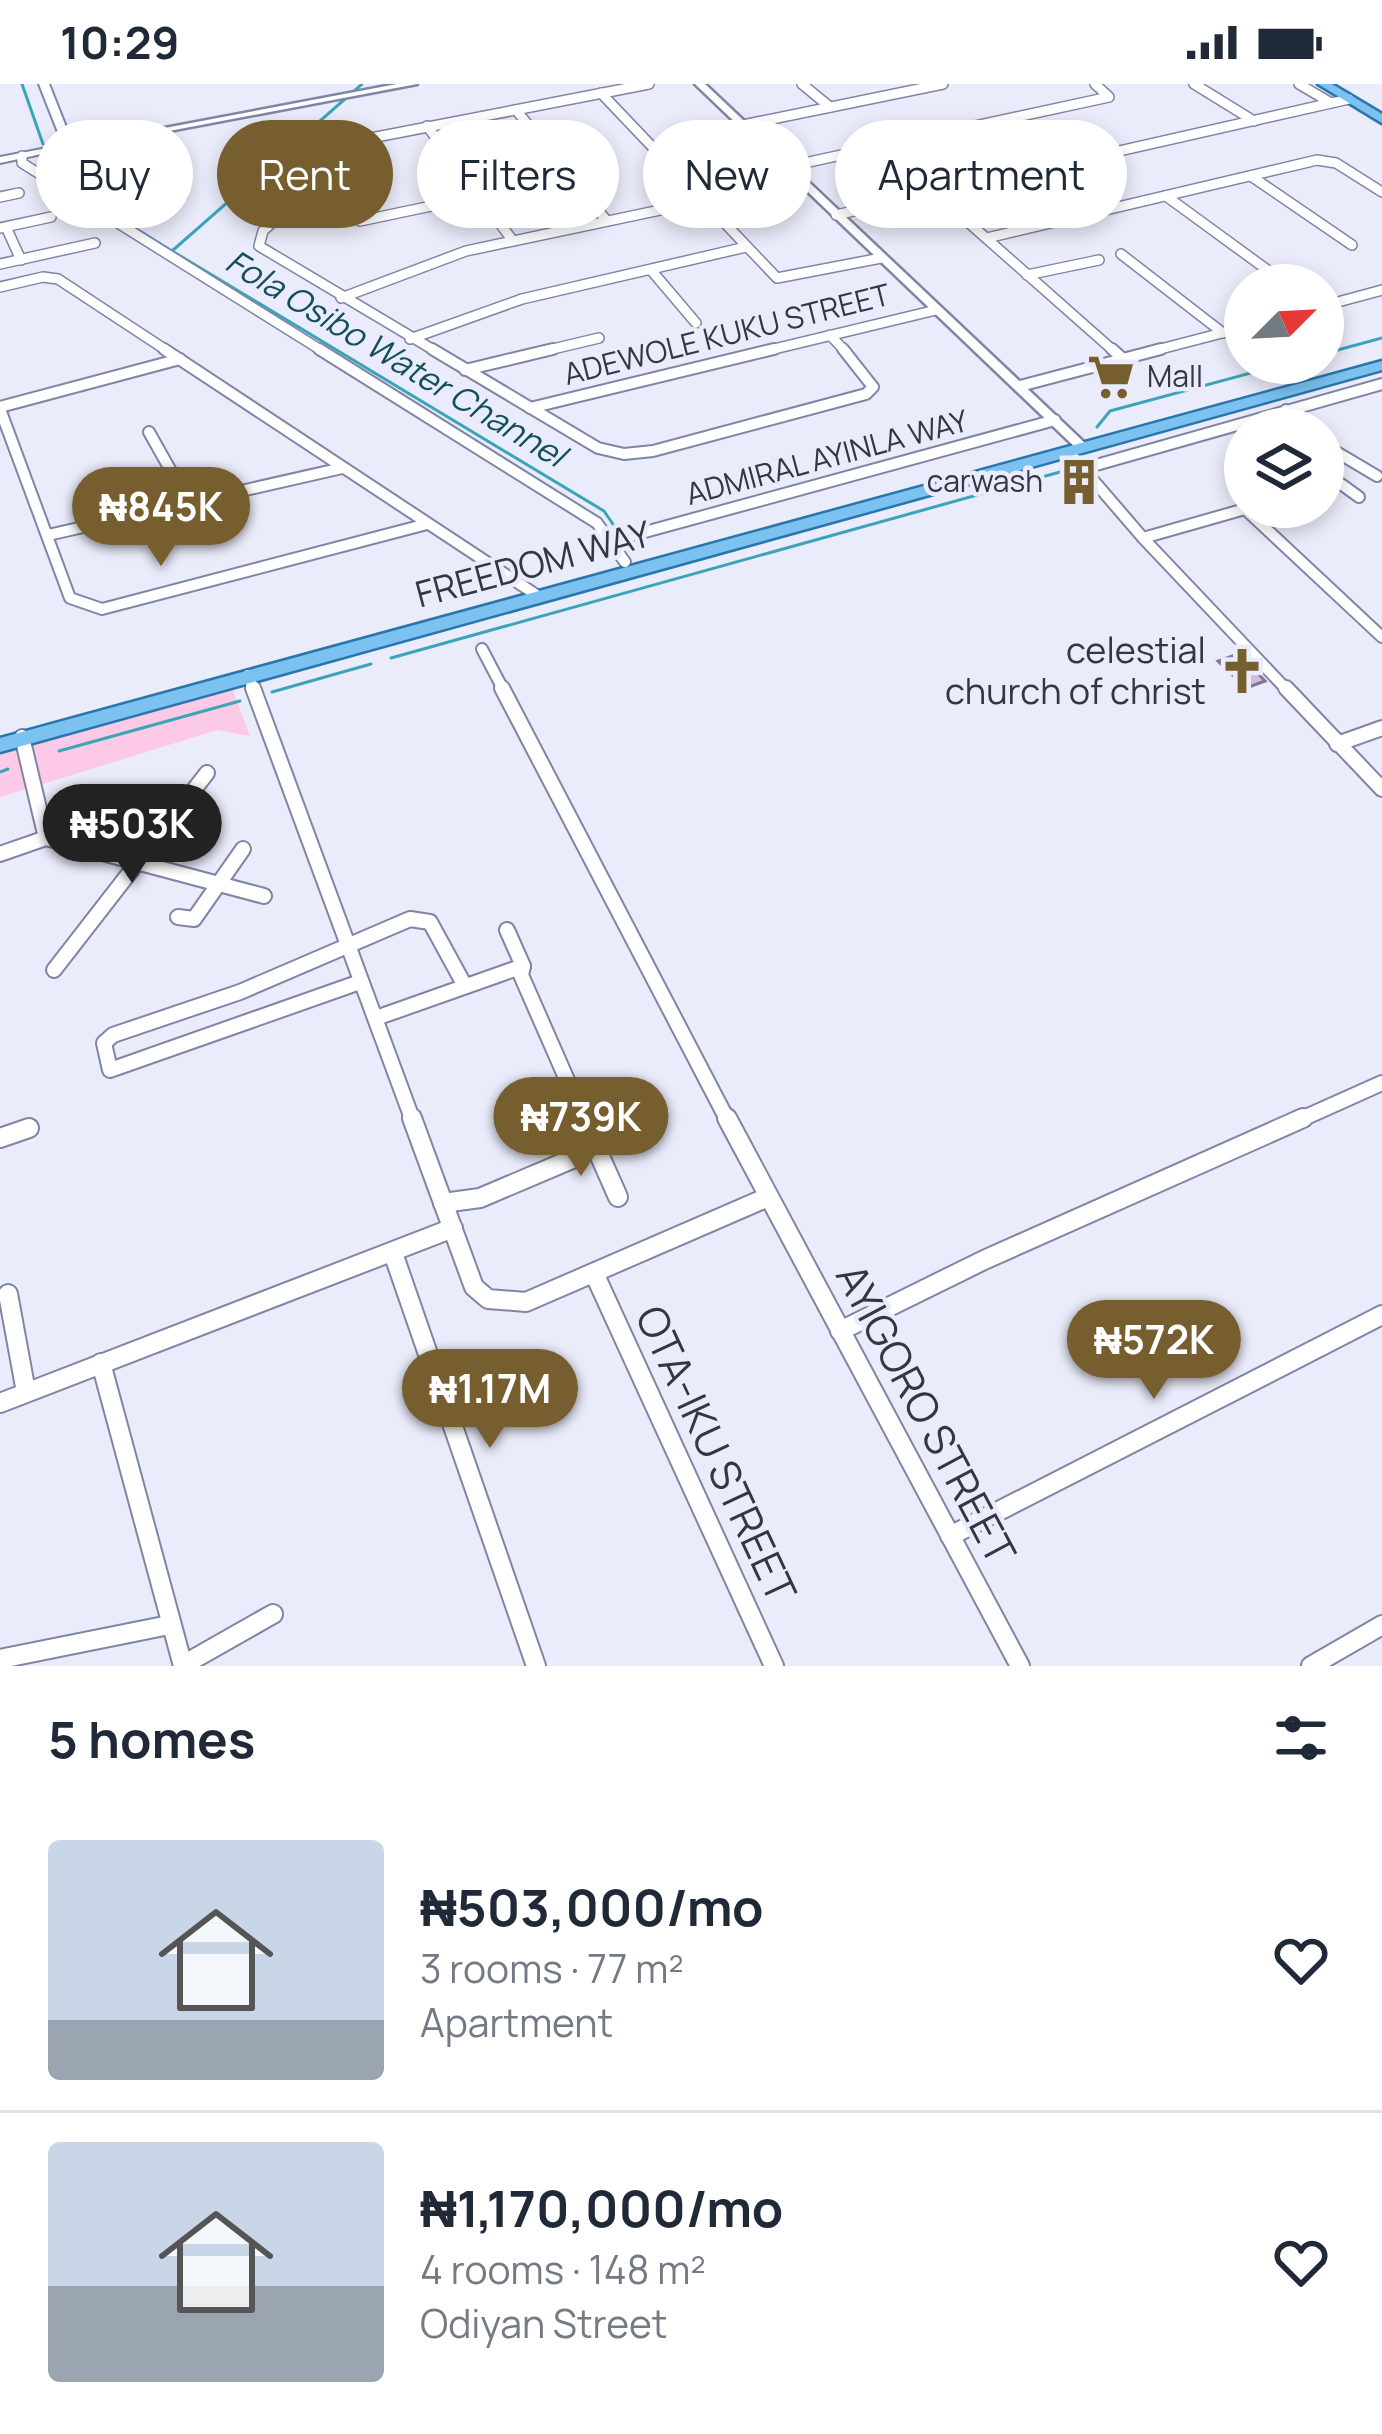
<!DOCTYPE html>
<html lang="en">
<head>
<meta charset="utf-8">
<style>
	:root { --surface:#fff; --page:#f6f6f7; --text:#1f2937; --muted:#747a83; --line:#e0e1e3; --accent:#765e2f }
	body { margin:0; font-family:Manrope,sans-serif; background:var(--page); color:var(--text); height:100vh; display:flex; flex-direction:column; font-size:45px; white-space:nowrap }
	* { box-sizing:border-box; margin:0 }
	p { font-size:39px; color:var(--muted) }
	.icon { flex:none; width:66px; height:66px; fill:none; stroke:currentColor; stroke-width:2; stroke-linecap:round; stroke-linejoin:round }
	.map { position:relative; height:1582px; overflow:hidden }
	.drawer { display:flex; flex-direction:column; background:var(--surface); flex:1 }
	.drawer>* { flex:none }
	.guide { position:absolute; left:36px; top:36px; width:1311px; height:108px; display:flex; gap:24px }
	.needle { width:78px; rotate:66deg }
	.fabs { position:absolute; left:1224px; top:180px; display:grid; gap:24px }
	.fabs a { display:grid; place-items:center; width:120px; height:120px; border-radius:50%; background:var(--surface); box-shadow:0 6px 18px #0003; font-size:60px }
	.price { position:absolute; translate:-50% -102px; padding:0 27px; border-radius:42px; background:var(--accent); color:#fff; font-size:39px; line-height:78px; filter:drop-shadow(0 3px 6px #0008) }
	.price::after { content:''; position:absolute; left:50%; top:72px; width:36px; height:27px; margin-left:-18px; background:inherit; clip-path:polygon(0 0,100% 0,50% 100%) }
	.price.current { background:#222; color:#fff }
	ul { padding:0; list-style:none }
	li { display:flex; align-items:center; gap:36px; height:300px; padding:0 48px }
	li+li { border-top:3px solid var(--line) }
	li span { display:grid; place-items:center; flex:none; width:336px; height:240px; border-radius:12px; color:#555 }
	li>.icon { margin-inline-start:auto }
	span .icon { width:144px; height:144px; fill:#fffc; stroke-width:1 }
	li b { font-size:51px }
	h2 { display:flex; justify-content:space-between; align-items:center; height:144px; padding:0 48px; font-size:51px }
	.chip { padding:0 42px; border-radius:54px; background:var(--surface); box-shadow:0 6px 18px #0003; font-size:42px; line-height:108px }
	.chip.current { background:var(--accent); color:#fff }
	.status { display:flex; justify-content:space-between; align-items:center; height:84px; padding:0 60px; background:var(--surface); direction:ltr }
	.status svg { height:33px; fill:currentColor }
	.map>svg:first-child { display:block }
	.green { fill:#fccae7 }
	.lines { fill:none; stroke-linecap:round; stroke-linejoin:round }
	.stream { stroke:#3ba5b7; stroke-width:3 }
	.building { fill:#d0bede; stroke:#877794; stroke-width:3 }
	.minor-far3-casing { stroke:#7f85a5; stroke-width:12 }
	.minor-far2-casing { stroke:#7f85a5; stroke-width:14 }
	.minor-far1-casing { stroke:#7f85a5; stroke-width:18 }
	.minor-casing { stroke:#7f85a5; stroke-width:22 }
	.tertiary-casing { stroke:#7f85a5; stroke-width:5 }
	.secondary-casing { stroke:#7f85a5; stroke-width:4 }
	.primary-casing { stroke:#2976ad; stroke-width:5 }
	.minor-far3 { stroke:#fff; stroke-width:9 }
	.minor-far2 { stroke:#fff; stroke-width:10 }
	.minor-far1 { stroke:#fff; stroke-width:14 }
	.minor { stroke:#fff; stroke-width:18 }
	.tertiary { fill:#fff; fill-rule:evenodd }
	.secondary { fill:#fff; fill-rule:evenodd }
	.primary { fill:#7bc2f0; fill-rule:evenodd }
	.labels { text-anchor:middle; stroke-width:9; stroke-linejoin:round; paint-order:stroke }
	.far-street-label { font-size:30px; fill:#343644; stroke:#eaecfb }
	.far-poi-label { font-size:30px; fill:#343644; stroke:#eaecfb; text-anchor:start }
	.far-water-label { font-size:33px; font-style:italic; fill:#14505a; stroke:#eaecfb }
	.street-label { font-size:36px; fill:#343644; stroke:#eaecfb }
	.poi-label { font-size:36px; fill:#343644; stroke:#eaecfb; text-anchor:end }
	.near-street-label { font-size:42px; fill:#343644; stroke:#eaecfb }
</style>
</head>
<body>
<div class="status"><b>10:29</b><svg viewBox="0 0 49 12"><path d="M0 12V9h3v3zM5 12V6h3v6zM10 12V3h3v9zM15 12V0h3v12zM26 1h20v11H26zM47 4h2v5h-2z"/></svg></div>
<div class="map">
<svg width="1382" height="1582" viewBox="0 0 1382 1582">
	<rect width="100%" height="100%" fill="#eaecfb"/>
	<!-- green -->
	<path class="green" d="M232 604 250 652 217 646 40 701 37 693 24 697 26 705 0 713V670Z"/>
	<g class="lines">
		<!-- stream -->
		<g class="stream">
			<path d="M22 0 43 60"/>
			<path d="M362 0 172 167 604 427 619 449"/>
			<path d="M104 125 172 167"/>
			<path d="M1323 270 1382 254"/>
			<path d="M1097 343 1110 327 1288 279"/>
			<path d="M391 574 1060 388 1066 380"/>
			<path d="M272 608 371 580"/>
			<path d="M59 667 240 617"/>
			<path d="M0 688 8 685"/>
		</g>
	</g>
	<!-- building -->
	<path class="building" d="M1238 570 1250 581 1265 597 1246 604 1218 577Z"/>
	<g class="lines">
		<defs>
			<g id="minor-far3">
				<path d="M802 0 830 23"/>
				<path d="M1194 0 1254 37"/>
				<path d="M1299 0 1331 19"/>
				<path d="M601 9 777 194 881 174"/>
				<path d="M516 26 607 137"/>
				<path d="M743 41 943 0"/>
				<path d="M427 42 513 157"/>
				<path d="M100 56 104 64 182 112"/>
				<path d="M22 72V79L324 268"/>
				<path d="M786 83 1109 13 1095 0"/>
				<path d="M1251 92 1352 161"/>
				<path d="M935 109 1115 268"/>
				<path d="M1166 112 1288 201"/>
				<path d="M0 113 19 109"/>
				<path d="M836 131 1349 15"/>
				<path d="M360 137 479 112"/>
				<path d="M6 143 21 176"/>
				<path d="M0 144 51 133"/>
				<path d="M987 154 1317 76 1336 79 1382 108"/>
				<path d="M1121 170 1223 249"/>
				<path d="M0 180 95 159"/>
				<path d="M651 186 696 239"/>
				<path d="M1027 191 1099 176"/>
				<path d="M0 203 43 193 58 195 169 268"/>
				<path d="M341 214 466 167 703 117"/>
				<path d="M1323 222 1382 206"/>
				<path d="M830 251 846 268"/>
				<path d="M410 255 522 215 746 163"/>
				<path d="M437 268 259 162 263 147 366 55 649 0"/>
				<path d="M540 268 599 254"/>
				<path d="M762 268 936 226"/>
				<path d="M1149 268 1245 243"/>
			</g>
			<g id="minor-far2">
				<path d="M164 265 538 512"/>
				<path d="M319 265 597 439 625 478"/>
				<path d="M432 265 598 364 624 370 653 367 866 310 873 303 843 265"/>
				<path d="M1112 265 1123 275"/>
				<path d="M465 286 553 265"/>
				<path d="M1020 302 1161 265"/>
				<path d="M0 323 180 275"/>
				<path d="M530 324 774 265"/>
				<path d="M0 325 70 514 102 525 427 440"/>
				<path d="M1286 326 1304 345"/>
				<path d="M149 348 189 419"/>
				<path d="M1323 360 1377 392"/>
				<path d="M1069 368 1143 454 1288 607"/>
				<path d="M1082 385 1382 300"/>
				<path d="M1323 404 1341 400 1359 413"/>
				<path d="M1245 425 1382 553"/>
				<path d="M48 451 342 384"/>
				<path d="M1143 454 1252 423"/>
				<path d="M612 457 1055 336"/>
				<path d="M482 565 504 607"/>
				<path d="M248 591 254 607"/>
			</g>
			<g id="minor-far1">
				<path d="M253 604 413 1037"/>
				<path d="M502 604 728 1037"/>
				<path d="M1286 604 1382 705"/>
				<path d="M22 653 46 754"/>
				<path d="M1337 660 1382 644"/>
				<path d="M0 770 46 754 264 812"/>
				<path d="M178 833 194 835 243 765"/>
				<path d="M507 846 523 882 521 891 585 1037"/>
				<path d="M54 886 207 689"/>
				<path d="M360 898 110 986 104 959 113 951 240 908 410 835 430 838 465 902"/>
				<path d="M376 934 523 882"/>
				<path d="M1297 1037 1382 999"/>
			</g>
			<g id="minor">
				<path d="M412 1034 474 1203 488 1215 526 1218 768 1113"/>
				<path d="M583 1034 618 1113"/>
				<path d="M727 1034 1020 1582"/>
				<path d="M0 1054 29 1044"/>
				<path d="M443 1119 480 1114 579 1072 592 1056"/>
				<path d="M393 1169 536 1582"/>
				<path d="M594 1189 774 1582"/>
				<path d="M8 1210 26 1308"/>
				<path d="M840 1247 984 1176 1303 1034"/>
				<path d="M101 1279 183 1582"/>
				<path d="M0 1319 453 1144"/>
				<path d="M950 1452 1382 1231"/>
				<path d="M0 1575 169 1541"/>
				<path d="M183 1581 273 1530"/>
				<path d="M1311 1582 1382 1541"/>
			</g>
			<g id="tertiary">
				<path d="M397 0H417L69 66 64 63Z"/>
				<path d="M695 0H705L1087 361V367H1079Z"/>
			</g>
			<path id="secondary" d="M39 0H49L74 63 0 79V73L63 61Z"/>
			<g id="primary">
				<path d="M1318 0H1332L1382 30V39Z"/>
				<path d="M1382 277V286L0 668V654Z"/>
			</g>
		</defs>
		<!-- minor-far3 casing -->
		<use href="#minor-far3" class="minor-far3-casing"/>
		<!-- minor-far2 casing -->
		<use href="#minor-far2" class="minor-far2-casing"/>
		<!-- minor-far1 casing -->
		<use href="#minor-far1" class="minor-far1-casing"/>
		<!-- minor casing -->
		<use href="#minor" class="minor-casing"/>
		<!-- tertiary casing -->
		<use href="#tertiary" class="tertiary-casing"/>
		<!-- secondary casing -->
		<use href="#secondary" class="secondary-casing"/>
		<!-- primary casing -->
		<use href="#primary" class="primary-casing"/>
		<!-- minor-far3 -->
		<use href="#minor-far3" class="minor-far3"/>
		<!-- minor-far2 -->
		<use href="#minor-far2" class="minor-far2"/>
		<!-- minor-far1 -->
		<use href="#minor-far1" class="minor-far1"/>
		<!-- minor -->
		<use href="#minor" class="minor"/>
		<!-- tertiary -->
		<use href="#tertiary" class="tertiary"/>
		<!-- secondary -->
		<use href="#secondary" class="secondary"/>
		<!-- primary -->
		<use href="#primary" class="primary"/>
	</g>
	<!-- icons -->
	<defs>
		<symbol id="supermarket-bare" viewBox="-9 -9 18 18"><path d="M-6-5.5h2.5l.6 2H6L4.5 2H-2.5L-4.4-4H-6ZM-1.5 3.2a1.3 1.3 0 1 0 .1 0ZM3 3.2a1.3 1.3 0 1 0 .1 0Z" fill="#765e2f" stroke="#eaecfb" stroke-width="2.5" paint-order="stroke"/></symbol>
		<symbol id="building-bare" viewBox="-9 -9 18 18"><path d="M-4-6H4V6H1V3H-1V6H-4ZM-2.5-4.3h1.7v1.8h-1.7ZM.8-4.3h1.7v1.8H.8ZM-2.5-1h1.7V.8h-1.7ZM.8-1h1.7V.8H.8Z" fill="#765e2f" stroke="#eaecfb" stroke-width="2.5" paint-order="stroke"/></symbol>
		<symbol id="church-bare" viewBox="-9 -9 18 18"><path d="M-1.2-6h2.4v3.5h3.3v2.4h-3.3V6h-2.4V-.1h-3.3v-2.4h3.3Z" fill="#765e2f" stroke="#eaecfb" stroke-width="2.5" paint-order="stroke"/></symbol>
	</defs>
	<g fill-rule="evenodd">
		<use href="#supermarket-bare" x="1078" y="260" width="66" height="66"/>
		<use href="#building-bare" x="1046" y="365" width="66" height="66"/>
		<use href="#church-bare" x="1209" y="554" width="66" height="66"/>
	</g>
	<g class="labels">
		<!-- far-street labels -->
		<g class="far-street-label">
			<text transform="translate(727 251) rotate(-14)" y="10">ADEWOLE KUKU STREET</text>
			<text transform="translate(827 374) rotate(-15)" y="10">ADMIRAL AYINLA WAY</text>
		</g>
		<!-- far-poi labels -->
		<g class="far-poi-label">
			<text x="1147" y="303">Mall</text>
			<text x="1043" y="408" text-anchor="end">carwash</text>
		</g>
		<!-- far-water labels -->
		<g class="far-water-label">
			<text transform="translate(396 274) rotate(31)" y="12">Fola Osibo Water Channel</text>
		</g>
		<!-- street labels -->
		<g class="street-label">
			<text transform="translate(533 480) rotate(-15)" y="13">FREEDOM WAY</text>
		</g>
		<!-- poi labels -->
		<g class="poi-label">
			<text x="1206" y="579">celestial<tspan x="1206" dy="41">church of christ</tspan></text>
		</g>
		<!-- near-street labels -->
		<g class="near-street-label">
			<text transform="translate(926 1330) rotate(62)" y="15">AYIGORO STREET</text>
			<text transform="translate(716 1370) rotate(65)" y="15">OTA-IKU STREET</text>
		</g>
	</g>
</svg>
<div class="fabs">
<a><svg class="needle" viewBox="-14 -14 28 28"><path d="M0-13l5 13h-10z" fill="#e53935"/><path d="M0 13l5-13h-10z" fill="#747a83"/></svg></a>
<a><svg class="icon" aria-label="layers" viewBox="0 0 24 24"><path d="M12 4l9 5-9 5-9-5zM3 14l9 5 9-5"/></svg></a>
</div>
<b class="price" style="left:161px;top:485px">₦845K</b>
<b class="price current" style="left:132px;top:802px">₦503K</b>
<b class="price" style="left:581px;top:1095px">₦739K</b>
<b class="price" style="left:1154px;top:1318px">₦572K</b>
<b class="price" style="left:490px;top:1367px">₦1.17M</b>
<div class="guide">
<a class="chip">Buy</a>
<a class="chip current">Rent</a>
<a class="chip">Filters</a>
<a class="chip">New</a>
<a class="chip">Apartment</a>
</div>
</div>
<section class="drawer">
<h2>5 homes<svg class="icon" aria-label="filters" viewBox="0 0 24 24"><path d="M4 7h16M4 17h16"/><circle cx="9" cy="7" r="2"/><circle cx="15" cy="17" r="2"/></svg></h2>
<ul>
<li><span style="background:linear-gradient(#c9d6e8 75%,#9aa5b1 0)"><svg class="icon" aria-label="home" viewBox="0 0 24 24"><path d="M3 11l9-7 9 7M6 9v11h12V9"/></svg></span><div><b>₦503,000/mo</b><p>3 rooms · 77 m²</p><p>Apartment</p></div><svg class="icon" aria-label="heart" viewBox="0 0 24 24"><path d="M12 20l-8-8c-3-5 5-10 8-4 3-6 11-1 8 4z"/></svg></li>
<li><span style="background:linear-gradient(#c9d6e8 60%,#9aa5b1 0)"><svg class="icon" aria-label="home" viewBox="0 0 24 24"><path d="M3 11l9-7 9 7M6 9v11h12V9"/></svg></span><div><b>₦1,170,000/mo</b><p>4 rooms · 148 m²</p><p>Odiyan Street</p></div><svg class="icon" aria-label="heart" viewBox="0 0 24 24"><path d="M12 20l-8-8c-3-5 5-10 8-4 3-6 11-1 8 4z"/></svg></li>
</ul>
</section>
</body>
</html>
